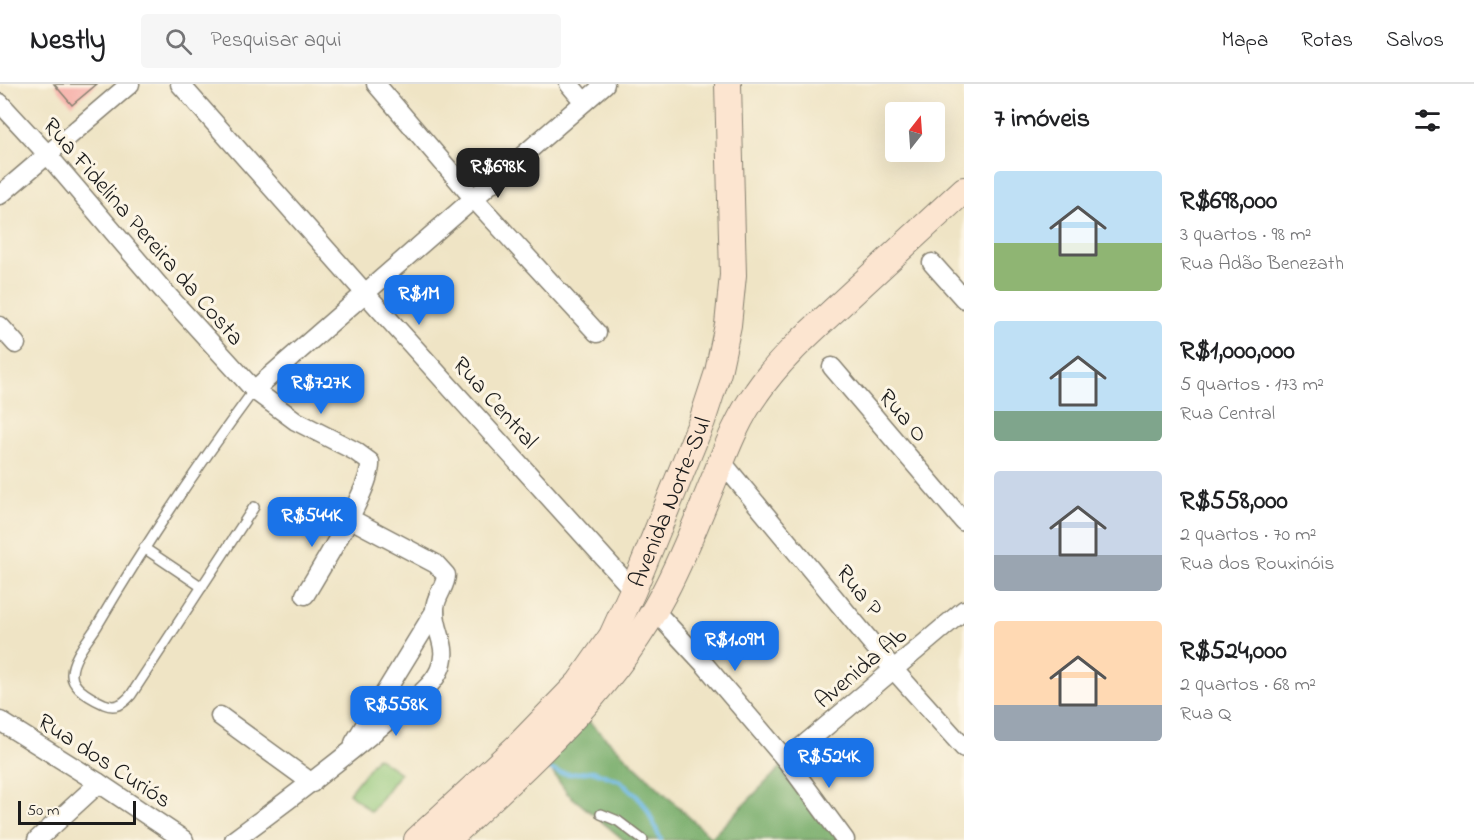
<!DOCTYPE html>
<html lang="pt">
<head>
<meta charset="utf-8">
<style>
	:root { --surface:#fff; --page:#f6f6f6; --text:#202124; --muted:#757577; --line:#e0e0e0; --accent:#1a73e8 }
	body { margin:0; font-family:"Indie Flower",sans-serif; background:var(--page); color:var(--text); height:100vh; display:flex; flex-direction:column; font-size:22px; white-space:nowrap }
	* { box-sizing:border-box; margin:0 }
	p { font-size:20px; color:var(--muted) }
	.icon { flex:none; width:33px; height:33px; fill:none; stroke:currentColor; stroke-width:2; stroke-linecap:round; stroke-linejoin:round }
	.map { position:relative; flex:1; overflow:hidden }
	.sheet { display:flex; flex-direction:column; background:var(--surface); width:510px }
	.sheet>* { flex:none }
	.needle { width:39px; rotate:17deg }
	.buttons { position:absolute; left:885px; top:18px; display:grid; gap:12px }
	.buttons a { display:grid; place-items:center; width:60px; height:60px; border-radius:6px; background:var(--surface); box-shadow:0 6px 24px #0002; font-size:30px }
	.scale { position:absolute; left:18px; bottom:15px; width:118px; box-sizing:border-box; padding-left:6px; border:3px solid #1c1c1c; border-top:0; font-size:16px; line-height:21px; white-space:nowrap; color:#1c1c1c; -webkit-text-stroke:4px #fcf5e5; paint-order:stroke }
	.price { position:absolute; translate:-50% -51px; padding:0 14px; border-radius:12px; background:var(--accent); color:#fff; font-size:20px; line-height:39px; filter:drop-shadow(0 2px 3px #0008) }
	.price::after { content:''; position:absolute; left:50%; top:36px; width:18px; height:14px; margin-left:-9px; background:inherit; clip-path:polygon(0 0,100% 0,50% 100%) }
	.price.active { background:#222; color:#fff }
	ul { padding:0; list-style:none }
	li { display:flex; align-items:center; gap:18px; height:150px; padding:0 30px }
	li span { display:grid; place-items:center; flex:none; width:168px; height:120px; border-radius:6px; color:#555 }
	li>.icon { margin-inline-start:auto }
	span .icon { width:72px; height:72px; fill:#fffc; stroke-width:1 }
	li b { font-size:26px }
	h2 { display:flex; justify-content:space-between; align-items:center; height:72px; padding:0 30px; font-size:26px }
	header { display:flex; align-items:center; gap:36px; box-sizing:border-box; height:84px; padding:0 30px; background:var(--surface); border-bottom:2px solid var(--line) }
	header strong { font-size:28px }
	nav { display:flex; gap:33px; margin-inline-start:auto; font-size:21px }
	.search { width:420px; height:54px; background:var(--page); display:flex; align-items:center; gap:15px; box-sizing:border-box; padding:0 21px; border-radius:6px; color:var(--muted); font-size:22px }
	main { display:flex; flex:1; min-height:0 }
	.map>svg:first-child { display:block }
	.green { fill:#93c779; stroke:#58724a; stroke-width:1.5 }
	.forest { fill:#76ac69; stroke:#496442; stroke-width:1.5 }
	.lines { fill:none; stroke-linecap:round; stroke-linejoin:round }
	.stream { stroke:#6ab8e4; stroke-width:4.5 }
	.building { fill:#f6aaa5 }
	.lane-casing { stroke:#868070; stroke-width:12 }
	.street-casing { stroke:#868070; stroke-width:21 }
	.secondary-casing { stroke:#868070; stroke-width:28 }
	.lane { stroke:#fff; stroke-width:9 }
	.street { stroke:#fff; stroke-width:18 }
	.secondary { stroke:#fce5d0; stroke-width:26 }
	.labels { text-anchor:middle; stroke-width:6; stroke-linejoin:round; paint-order:stroke }
	.street-label { font-size:24px; fill:#1c1c1c; stroke:#fcf5e5 }
</style>
</head>
<body>
<header>
<strong>Nestly</strong>
<div class="search"><svg class="icon" aria-label="search" viewBox="0 0 24 24"><circle cx="10" cy="10" r="6"/><path d="M15 15l6 6"/></svg>Pesquisar aqui</div>
<nav><a>Mapa</a><a>Rotas</a><a>Salvos</a></nav>
</header>
<main>
<div class="map">
<svg width="964" height="756" viewBox="0 0 964 756">
	<rect width="100%" height="100%" fill="#fcf5e5"/>
	<filter id="ink" filterUnits="userSpaceOnUse"><feTurbulence type="fractalNoise" baseFrequency=".0167" numOctaves="2"/><feDisplacementMap in="SourceGraphic" scale="12" xChannelSelector="R" yChannelSelector="G"/><feConvolveMatrix kernelMatrix="1 2 1 2 8 2 1 2 1" color-interpolation-filters="sRGB"/></filter>
	<filter id="wash" filterUnits="userSpaceOnUse"><feTurbulence type="fractalNoise" baseFrequency=".008" numOctaves="4" result="noise"/><feDisplacementMap in="SourceGraphic" scale="24" xChannelSelector="R" yChannelSelector="G"/><feGaussianBlur stdDeviation="1.35" result="paint"/><feColorMatrix in="noise" values="0 0 0 0 0 0 0 0 0 0 0 0 0 0 0 0 0 1.4 0 .05"/><feComposite in="paint" operator="in"/></filter>
	<g filter="url(#wash)">
		<rect width="100%" height="100%" fill="#efe4c5"/>
		<!-- green -->
		<path class="green" d="M377 673 400 689 371 728 349 709Z"/>
		<!-- forest -->
		<path class="forest" d="M584 633 711 754 784 680 849 756H624L567 709 544 676Z"/>
		<g class="lines">
			<!-- stream -->
			<path class="stream" d="M547 684 560 689 571 690 593 687 620 697 635 710 646 723 661 756"/>
		</g>
		<g id="blocks">
			<!-- building -->
			<path class="building" d="M54 0H97L72 21Z"/>
		</g>
	</g>
	<g filter="url(#ink)">
		<use href="#blocks" fill-opacity="0" stroke="#868070" stroke-width="1.5"/>
		<g class="lines">
			<defs>
				<g id="lane">
					<path d="M254 306C198 382 145 460 97 542 89 555 72 574 72 590 71 604 93 615 104 620 116 625 123 620 131 611L254 423"/>
					<path d="M144 464 202 503"/>
					<path d="M601 730 618 737 643 756"/>
				</g>
				<g id="street">
					<path d="M180 0 365 209 633 506"/>
					<path d="M376 0 474 115 597 249"/>
					<path d="M569 0 584 18"/>
					<path d="M0 19 47 70 162 205 254 306 296 337 355 367 370 378C373 402 319 487 305 511"/>
					<path d="M0 111 130 0"/>
					<path d="M932 179 964 215"/>
					<path d="M0 242 16 260"/>
					<path d="M832 283 964 438"/>
					<path d="M254 306 605 0"/>
					<path d="M721 377 894 586 964 664"/>
					<path d="M654 526 705 581 786 676 845 756"/>
					<path d="M220 632 312 699"/>
					<path d="M0 637 99 699 184 756"/>
					<path d="M354 659 435 527"/>
					<path d="M786 676 964 526"/>
					<path d="M37 756 99 699"/>
					<path d="M234 756C290 715 344 674 397 629 411 617 431 604 439 587 451 563 434 548 435 525 435 512 446 503 446 491L436 480 349 434"/>
				</g>
				<g id="secondary">
					<path id="s1" d="M417 756 517 663 579 599 612 552 633 506 702 337 718 288 728 241 733 191 728 0"/>
					<path d="M447 756C527 681 612 608 664 509 684 471 699 432 715 393 727 363 738 334 757 308 781 273 813 246 844 217 884 180 924 143 964 106"/>
				</g>
			</defs>
			<!-- lane casing -->
			<use href="#lane" class="lane-casing"/>
			<!-- street casing -->
			<use href="#street" class="street-casing"/>
			<!-- secondary casing -->
			<use href="#secondary" class="secondary-casing"/>
			<!-- lane -->
			<use href="#lane" class="lane"/>
			<!-- street -->
			<use href="#street" class="street"/>
			<!-- secondary -->
			<use href="#secondary" class="secondary"/>
		</g>
	</g>
	<g class="labels">
		<!-- street labels -->
		<g class="street-label">
			<text transform="translate(144 147) rotate(49)" y="8">Rua Fidelina Pereira da Costa</text>
			<text transform="translate(496 318) rotate(48)" y="8">Rua Central</text>
			<text transform="translate(904 331) rotate(49)" y="8">Rua O</text>
			<text dy="8" stroke="none"><textPath href="#s1" startOffset="429">Avenida Norte-Sul</textPath></text>
			<text transform="translate(860 506) rotate(51)" y="8">Rua P</text>
			<text transform="translate(860 583) rotate(-40)" y="8">Avenida Ab</text>
			<text transform="translate(105 676) rotate(33)" y="8">Rua dos Curiós</text>
		</g>
	</g>
</svg>
<div class="buttons">
<a><svg class="needle" viewBox="-14 -14 28 28"><path d="M0-13l5 13h-10z" fill="#e53935"/><path d="M0 13l5-13h-10z" fill="#757577"/></svg></a>
</div>
<div class="scale">50 m</div>
<b class="price active" style="left:498px;top:115px">R$698K</b>
<b class="price" style="left:419px;top:242px">R$1M</b>
<b class="price" style="left:321px;top:331px">R$727K</b>
<b class="price" style="left:312px;top:464px">R$544K</b>
<b class="price" style="left:735px;top:588px">R$1.09M</b>
<b class="price" style="left:396px;top:653px">R$558K</b>
<b class="price" style="left:829px;top:705px">R$524K</b>
</div>
<section class="sheet">
<h2>7 imóveis<svg class="icon" aria-label="filters" viewBox="0 0 24 24"><path d="M4 7h16M4 17h16"/><circle cx="9" cy="7" r="2"/><circle cx="15" cy="17" r="2"/></svg></h2>
<ul>
<li><span style="background:linear-gradient(#bfe0f5 60%,#8fb573 0)"><svg class="icon" aria-label="home" viewBox="0 0 24 24"><path d="M3 11l9-7 9 7M6 9v11h12V9"/></svg></span><div><b>R$698,000</b><p>3 quartos · 98 m²</p><p>Rua Adão Benezath</p></div></li>
<li><span style="background:linear-gradient(#bfe0f5 75%,#7fa58c 0)"><svg class="icon" aria-label="home" viewBox="0 0 24 24"><path d="M3 11l9-7 9 7M6 9v11h12V9"/></svg></span><div><b>R$1,000,000</b><p>5 quartos · 173 m²</p><p>Rua Central</p></div></li>
<li><span style="background:linear-gradient(#c9d6e8 70%,#9aa5b1 0)"><svg class="icon" aria-label="home" viewBox="0 0 24 24"><path d="M3 11l9-7 9 7M6 9v11h12V9"/></svg></span><div><b>R$558,000</b><p>2 quartos · 70 m²</p><p>Rua dos Rouxinóis</p></div></li>
<li><span style="background:linear-gradient(#ffd9b3 70%,#9aa5b1 0)"><svg class="icon" aria-label="home" viewBox="0 0 24 24"><path d="M3 11l9-7 9 7M6 9v11h12V9"/></svg></span><div><b>R$524,000</b><p>2 quartos · 68 m²</p><p>Rua Q</p></div></li>
</ul>
</section>
</main>
</body>
</html>
